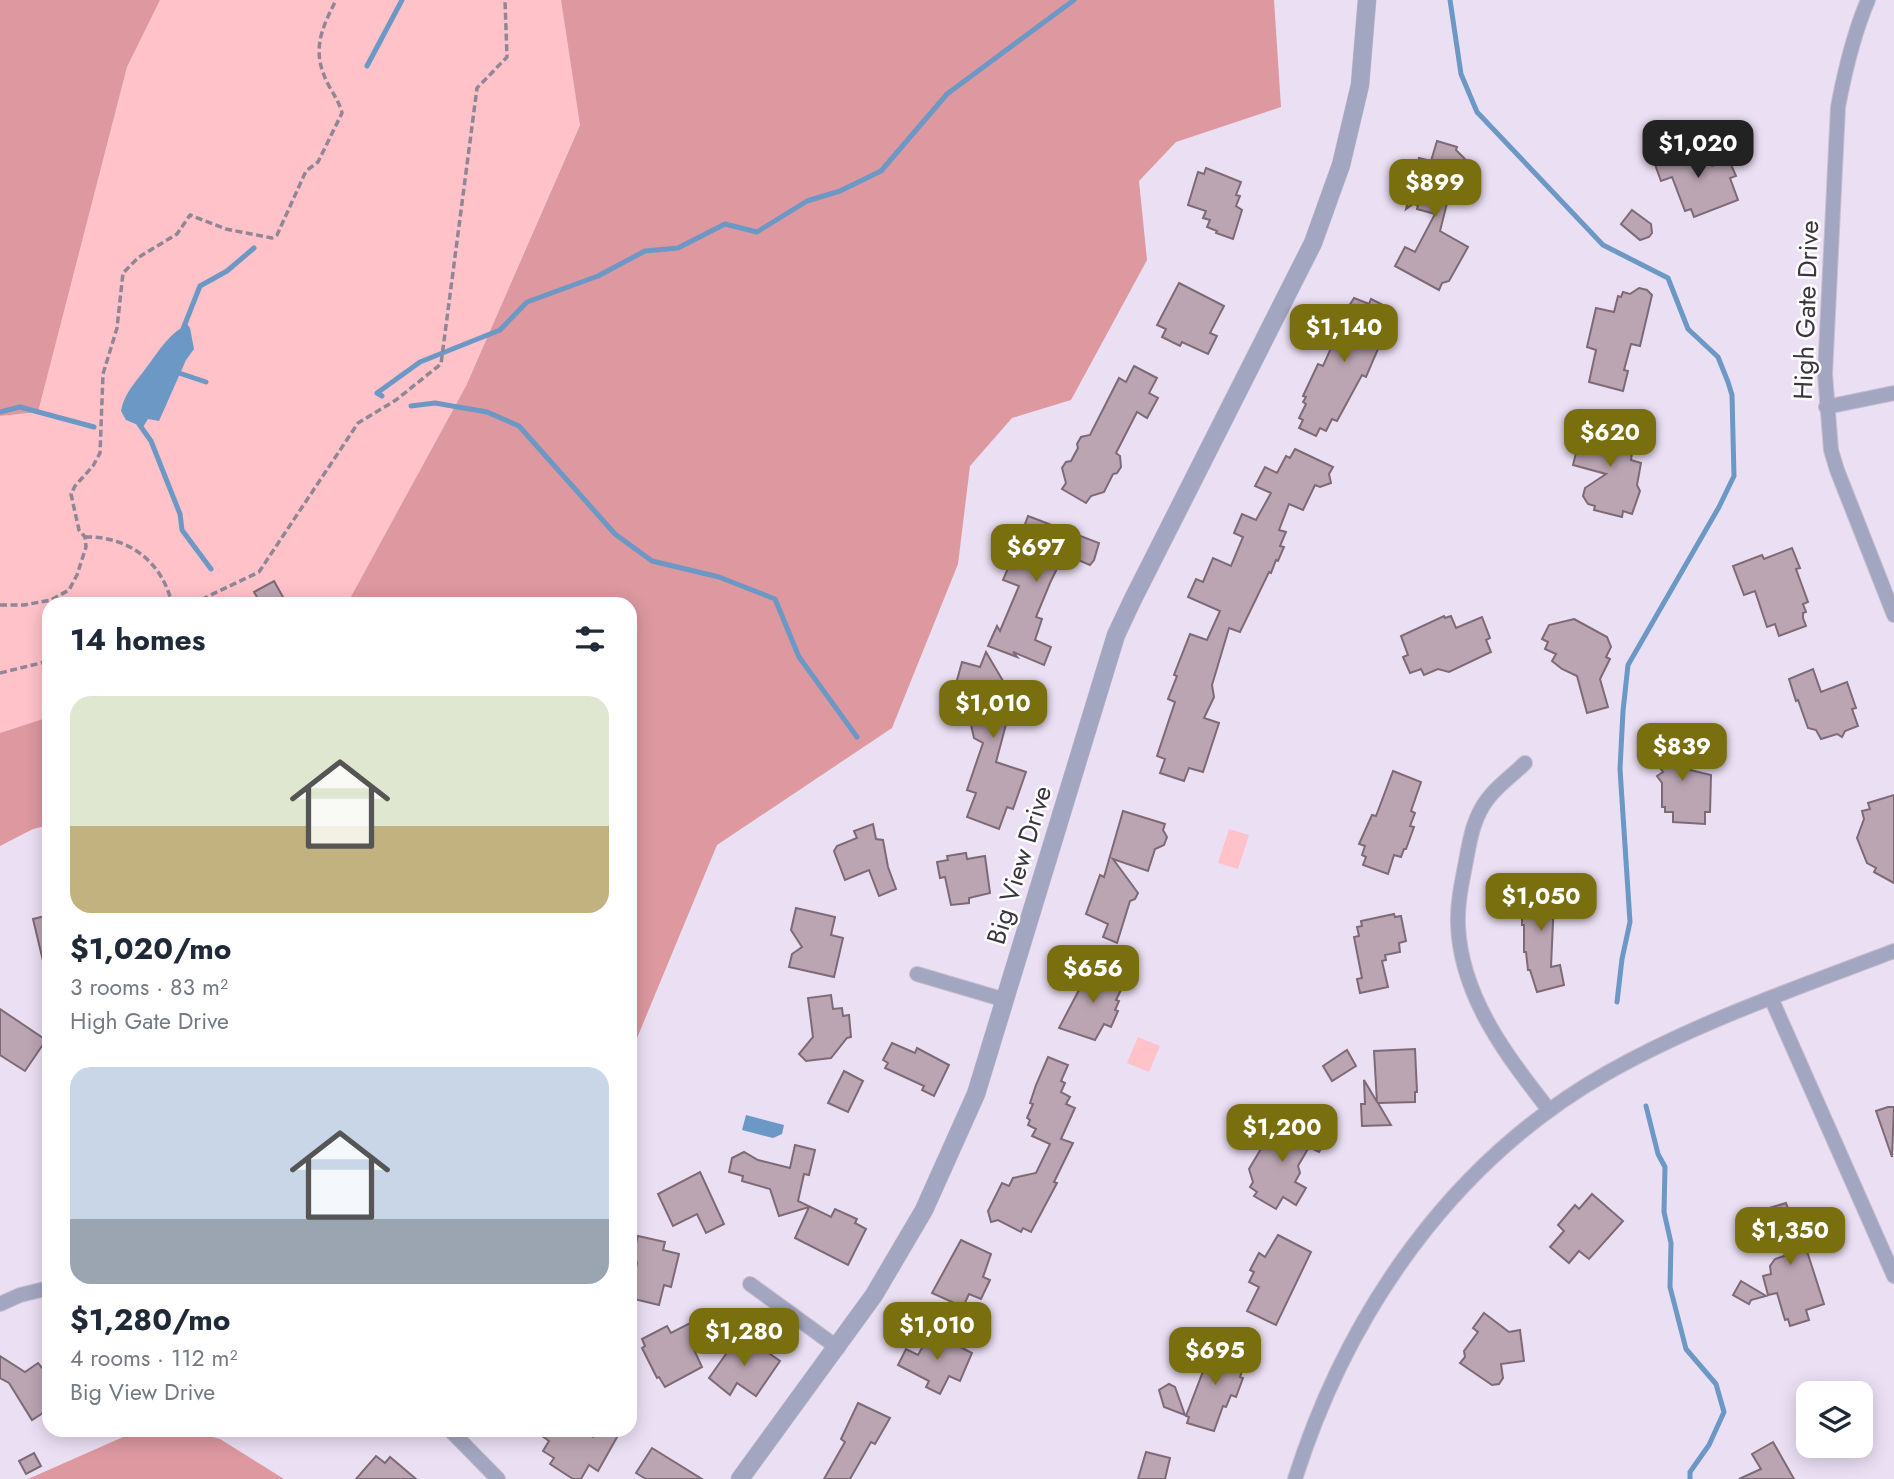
<!DOCTYPE html>
<html lang="en">
<head>
<meta charset="utf-8">
<style>
	:root { --surface:#fff; --page:#f2f2f3; --text:#1f2937; --muted:#747a83; --accent:#796f0e }
	body { margin:0; font-family:Jost,sans-serif; background:var(--page); color:var(--text); height:100vh; display:flex; flex-direction:column; font-size:26px; white-space:nowrap }
	* { box-sizing:border-box; margin:0 }
	p { font-size:23px; color:var(--muted) }
	.icon { flex:none; width:38px; height:38px; fill:none; stroke:currentColor; stroke-width:2; stroke-linecap:round; stroke-linejoin:round }
	.map { position:relative; flex:1; overflow:hidden }
	.side { position:absolute; left:42px; top:597px; width:595px; height:840px; display:flex; flex-direction:column; background:var(--surface); border-radius:21px; box-shadow:0 4px 18px #0003 }
	.side>* { flex:none }
	.buttons { position:absolute; left:1796px; top:1381px; display:grid; gap:14px }
	.buttons a { display:grid; place-items:center; width:77px; height:77px; border-radius:14px; background:var(--surface); box-shadow:0 4px 18px #0003; font-size:35px }
	.price { position:absolute; translate:-50% -60px; padding:0 16px; border-radius:14px; background:var(--accent); color:#fff; font-size:23px; line-height:46px; filter:drop-shadow(0 2px 4px #0008) }
	.price::after { content:''; position:absolute; left:50%; top:42px; width:21px; height:16px; margin-left:-10px; background:inherit; clip-path:polygon(0 0,100% 0,50% 100%) }
	.price.on { background:#222; color:#fff }
	ul { padding:0; list-style:none }
	li { display:grid; align-content:center; gap:14px; height:371px; padding:0 28px }
	li span { display:grid; place-items:center; height:217px; border-radius:21px; color:#555 }
	li>.icon { margin-inline-start:auto }
	span .icon { width:126px; height:126px; fill:#fffc; stroke-width:1 }
	li b { font-size:30px }
	h2 { display:flex; justify-content:space-between; align-items:center; height:84px; padding:0 28px; font-size:30px }
	.map>svg:first-child { display:block }
	.green { fill:#ffc2c9 }
	.forest { fill:#dd98a0 }
	.water { fill:#6b98c5 }
	.lines { fill:none; stroke-linecap:round; stroke-linejoin:round }
	.stream { stroke:#6b98c5; stroke-width:5 }
	.building { fill:#bba5b2; stroke:#7e6a76; stroke-width:2 }
	.minor-casing { stroke:#c8bdd0; stroke-width:16 }
	.tertiary-casing { stroke:#c8bdd0; stroke-width:19 }
	.path { stroke:#8f8795; stroke-width:3.5; stroke-dasharray:7 3.5; stroke-linecap:butt }
	.minor { stroke:#a3a6c0; stroke-width:14 }
	.tertiary { stroke:#a3a6c0; stroke-width:18 }
	.labels { text-anchor:middle; stroke-width:5; stroke-linejoin:round; paint-order:stroke }
	.street-label { font-size:26px; fill:#3b363e; stroke:#fff }
</style>
</head>
<body>
<div class="map">
<svg width="1894" height="1479" viewBox="0 0 1894 1479">
	<rect width="100%" height="100%" fill="#ebdff4"/>
	<!-- green -->
	<g class="green">
		<path d="M160 0H561L580 124 466 386 347 604H49V717L0 733V416L38 412 127 67Z"/>
		<path d="M1229 829 1249 835 1238 869 1218 863Z"/>
		<path d="M1138 1037 1160 1046 1149 1072 1127 1063Z"/>
	</g>
	<!-- forest -->
	<g class="forest">
		<path d="M0 0H160L127 67 38 412 0 416Z"/>
		<path d="M561 0H1274L1281 107 1176 142 1139 181 1147 260 1071 400 1012 418 970 466 958 564 892 728 717 845 630 1055V604H347L466 386 580 125Z"/>
		<path d="M49 717V825L33 829 0 846V733Z"/>
		<path d="M139 1430H185L220 1439 284 1479H28Z"/>
	</g>
	<!-- water -->
	<g class="water">
		<path d="M187 324 190 328 194 349 186 360 159 421 148 419 143 427 126 420 121 411C124 393 136 382 146 368 160 350 166 337 187 324Z"/>
		<path d="M746 1115 784 1125 782 1134 773 1138 742 1130Z"/>
	</g>
	<g class="lines">
		<!-- stream -->
		<g class="stream">
			<path d="M1450 0 1461 74 1477 112 1603 245 1668 278 1688 329 1718 357 1728 382 1732 395 1734 476 1719 507 1628 665 1623 711 1620 769 1630 922 1622 959 1617 1002"/>
			<path d="M367 66 402 0"/>
			<path d="M183 329 200 286 227 271 254 248"/>
			<path d="M176 372 206 382"/>
			<path d="M382 396 377 393 420 362 500 330 527 302 598 276 645 251 678 248 725 224 757 232 807 201 840 191 881 171 947 94 1074 0"/>
			<path d="M411 406 435 403 487 412 519 426 615 534 652 561 719 577 775 599 799 657 857 737"/>
			<path d="M0 412 20 407 94 427"/>
			<path d="M139 424 151 441 180 514 182 530 211 569"/>
			<path d="M1646 1106 1658 1154 1665 1167 1664 1212 1671 1243 1670 1287 1686 1349 1716 1384 1724 1412 1709 1445 1690 1472V1479"/>
		</g>
	</g>
	<!-- building -->
	<g class="building">
		<path d="M1437 141 1457 147 1456 150 1473 167 1430 193 1448 199 1440 231 1468 247 1449 281 1442 283 1439 290 1395 266 1405 247 1415 252 1435 214 1417 209 1418 205 1413 204 1406 209 1419 158 1431 161Z"/>
		<path d="M1687 146 1689 153 1705 147 1712 166 1729 160 1736 176 1730 178 1738 200 1694 217 1691 209 1685 211 1672 177 1661 181 1653 159Z"/>
		<path d="M1206 168 1241 182 1236 195 1240 196 1236 206 1242 210 1233 239 1216 233 1217 231 1207 227 1210 220 1203 218 1206 211 1188 205 1198 172 1204 174Z"/>
		<path d="M1632 210 1651 224 1652 233 1649 237 1640 240 1621 224Z"/>
		<path d="M1179 283 1224 306 1210 333 1217 336 1208 354 1182 342 1180 346 1162 337 1166 329 1157 325Z"/>
		<path d="M1639 288 1647 290 1652 295 1640 346 1631 344 1624 370 1628 371 1623 391 1589 382 1596 350 1587 347 1596 308 1614 312 1618 296 1621 297 1623 292 1630 294Z"/>
		<path d="M1354 298 1369 304 1371 299 1383 305 1381 309 1393 314 1366 377 1362 375 1337 421 1332 419 1326 431 1320 428 1316 436 1299 428 1303 420 1299 418 1306 404 1303 402 1306 397 1303 396 1318 364 1323 366 1336 337 1338 328 1334 326 1340 313 1344 314Z"/>
		<path d="M1134 366 1157 378 1149 393 1158 398 1147 418 1137 412 1116 453 1120 456 1121 467 1117 473 1113 474 1104 492 1091 496 1086 503 1062 489 1066 483 1062 468 1066 462 1071 461 1078 448 1077 444 1081 437 1090 435 1119 378 1126 382Z"/>
		<path d="M1595 421 1634 431 1628 452 1632 453 1631 460 1641 463 1637 485 1640 491 1632 514 1623 511 1622 517 1594 510 1595 506 1588 504 1583 496 1585 488 1606 474 1573 465 1579 441 1583 442 1586 432 1592 434Z"/>
		<path d="M1295 449 1333 467 1329 474 1331 483 1320 487 1315 485 1303 510 1289 504 1279 530 1286 532 1280 546 1284 547 1278 561 1276 560 1271 573 1269 572 1240 632 1229 628 1212 685 1214 697 1204 718 1219 723 1203 772 1189 768 1184 781 1160 773 1165 759 1157 756 1175 702 1168 699 1177 676 1174 675 1190 634 1207 640 1220 611 1188 597 1196 579 1203 582 1213 558 1231 566 1243 537 1234 533 1242 514 1256 520 1271 493 1255 486 1265 467 1277 473 1286 456 1290 458Z"/>
		<path d="M1028 516 1099 543 1094 560 1090 565 1064 554 1050 583 1036 617 1042 619 1035 640 1051 647 1044 665 1013 652 1017 657 988 646 997 626 1000 631 1019 586 1003 580 1015 552 1011 550 1015 543 1013 538 1017 529 1024 527Z"/>
		<path d="M1792 548 1800 568 1796 569 1808 602 1803 604 1806 612 1803 613V618L1806 626 1779 636 1775 624 1767 627 1755 591 1744 595 1733 566 1762 555 1764 559Z"/>
		<path d="M274 581 284 599 276 604H261L254 592Z"/>
		<path d="M1444 616 1445 618 1451 616 1456 628 1482 617 1490 638 1486 640 1491 652 1449 672 1438 669 1424 675 1421 669 1410 673 1403 657 1408 655 1401 636Z"/>
		<path d="M1574 619 1607 637 1611 647 1606 657 1610 659 1600 679 1608 707 1587 713 1577 676 1562 669 1552 661 1556 654 1545 649 1548 642 1542 639 1549 625Z"/>
		<path d="M986 652 1006 686 999 702 1033 683 1045 702 1021 716 1010 709 996 762 1026 772 1013 809 1007 807 999 829 967 817 976 793 967 790 983 743 974 738 971 725 980 697 954 691 962 662 980 667Z"/>
		<path d="M1813 669 1821 692 1847 682 1856 708 1852 709 1858 726 1845 731 1842 737 1837 734 1821 739 1816 730 1808 728 1798 700 1796 701 1789 679Z"/>
		<path d="M1679 733 1697 758 1682 768 1711 775 1710 812H1705V824L1673 822V812H1665V807H1662V783L1657 776 1663 772 1650 754Z"/>
		<path d="M1393 771 1421 782 1411 811 1415 813 1410 826 1414 827 1406 849H1404L1401 857 1394 855 1388 874 1363 865 1366 857 1362 855 1365 846 1359 844 1372 815 1376 816Z"/>
		<path d="M1894 795V883L1874 872 1876 868 1867 863 1857 838 1864 819 1862 811 1870 809 1868 803Z"/>
		<path d="M1123 811 1165 824 1163 830 1167 837 1164 845 1155 849 1148 871 1113 859 1138 893 1135 899 1130 901 1117 943 1103 937 1108 924 1086 914 1100 875 1104 877Z"/>
		<path d="M873 824 876 839 883 840 888 867 896 889 879 896 869 870 845 880 834 851 837 846 857 838 854 831Z"/>
		<path d="M966 853 967 859 985 856 990 893 969 898V903L951 905 945 877 940 878 937 862 948 860 947 856Z"/>
		<path d="M1530 874 1555 876 1551 967 1560 965 1564 985 1537 992 1530 970H1528L1526 952H1524V925H1522V909H1524L1528 897Z"/>
		<path d="M796 908 835 917 831 935 843 938 834 977 789 967 792 954 802 947 791 930Z"/>
		<path d="M1394 914 1395 917 1401 916 1406 941 1399 943 1400 952 1385 955 1386 960 1382 961 1388 987 1360 993 1357 979 1362 978 1354 937 1359 936 1357 927 1362 926 1361 921Z"/>
		<path d="M49 915V964L44 965 33 919Z"/>
		<path d="M1090 969 1125 982 1116 1000 1119 1001 1115 1010 1118 1011 1111 1027 1104 1024 1095 1040 1059 1028Z"/>
		<path d="M831 995 833 1009 842 1008 843 1016 849 1015 851 1037 847 1038 831 1058 806 1061 799 1054 813 1037 808 998Z"/>
		<path d="M0 1009 46 1040 25 1071 0 1055Z"/>
		<path d="M892 1043 915 1053 917 1048 949 1065 934 1096 922 1090 924 1086 885 1068 888 1063 883 1060Z"/>
		<path d="M1415 1049 1417 1092H1415V1102L1378 1103 1391 1125 1362 1126 1361 1104H1365L1364 1080 1377 1102 1374 1051Z"/>
		<path d="M1347 1050 1356 1066 1332 1081 1323 1066Z"/>
		<path d="M1048 1057 1068 1065 1061 1081 1065 1083 1061 1092 1070 1097 1066 1104 1075 1108 1061 1139 1073 1143 1054 1182 1057 1183 1031 1232 1023 1228 1021 1232 998 1220 991 1222 988 1211 1002 1183 1009 1186 1013 1178 1036 1173 1050 1144 1032 1136 1036 1129 1028 1125 1030 1120 1027 1118 1033 1104 1030 1103 1036 1085Z"/>
		<path d="M844 1071 863 1081 848 1112 828 1103Z"/>
		<path d="M1888 1107H1894L1892 1157 1876 1111Z"/>
		<path d="M1290 1124 1304 1132 1306 1128 1327 1140 1319 1152 1309 1147 1298 1166 1300 1173 1295 1182 1306 1188 1296 1205 1283 1197 1276 1209 1254 1196 1257 1192 1250 1187 1253 1182 1249 1169 1274 1127Z"/>
		<path d="M795 1145 815 1150 809 1175 804 1174 798 1201 831 1217 835 1209 857 1219 855 1223 866 1229 848 1265 795 1238 809 1207 779 1216 770 1189 742 1181 743 1176 729 1172 732 1158 744 1152 758 1160 790 1168Z"/>
		<path d="M700 1172 724 1224 706 1233 697 1214 673 1226 658 1194Z"/>
		<path d="M1592 1194 1623 1221 1589 1259 1579 1251 1569 1263 1550 1247 1564 1231 1558 1225 1575 1205 1579 1209Z"/>
		<path d="M1786 1203 1801 1243 1804 1242 1824 1304 1806 1310 1809 1320 1790 1326 1788 1319 1785 1320 1777 1293 1768 1295 1763 1276 1771 1274 1770 1266 1775 1259 1787 1255 1765 1235 1759 1211Z"/>
		<path d="M1278 1235 1311 1252 1276 1325 1247 1311 1259 1287 1249 1282 1254 1272 1250 1270 1259 1253 1265 1257Z"/>
		<path d="M638 1236 665 1242 663 1250 679 1254 671 1287 664 1285 659 1305 630 1298 637 1263 633 1255Z"/>
		<path d="M961 1240 991 1254 983 1277 990 1280 981 1299 969 1294 963 1307 932 1293Z"/>
		<path d="M1741 1281 1766 1296 1751 1300 1749 1304 1733 1295Z"/>
		<path d="M1484 1313 1509 1332 1520 1330 1524 1361 1501 1364 1503 1378 1499 1384 1492 1385 1460 1363 1465 1357 1464 1351 1478 1332 1473 1328Z"/>
		<path d="M692 1322 700 1339 691 1343 702 1367 665 1387 659 1377 657 1378 642 1348 645 1346 642 1339 667 1326 671 1333Z"/>
		<path d="M931 1332 972 1353 960 1381 949 1376 940 1394 926 1387 929 1381 898 1365 906 1349 918 1355Z"/>
		<path d="M738 1337 761 1352 763 1349 780 1361 756 1396 737 1383 730 1395 709 1378Z"/>
		<path d="M1200 1346 1246 1360 1240 1377 1243 1378 1236 1397 1231 1395 1226 1407 1223 1406 1214 1431 1187 1423 1189 1417 1186 1416 1205 1366 1195 1362Z"/>
		<path d="M0 1356 25 1372 38 1363 43 1369 49 1366V1409L32 1420 9 1383 0 1378Z"/>
		<path d="M1169 1384 1175 1387 1185 1415 1164 1407 1159 1390Z"/>
		<path d="M858 1403 890 1418 875 1444 871 1442 850 1479H824L845 1442 841 1439Z"/>
		<path d="M534 1430H581L593 1437 598 1430H621L598 1471 589 1465 581 1479H573L550 1464 554 1458 543 1451 549 1441Z"/>
		<path d="M1773 1442 1794 1479H1739L1761 1469 1752 1454Z"/>
		<path d="M652 1448 702 1479H646L636 1473Z"/>
		<path d="M1146 1452 1170 1458 1165 1479H1138Z"/>
		<path d="M34 1453 41 1466 26 1474 19 1461Z"/>
		<path d="M376 1456 385 1463 390 1457 416 1479H356Z"/>
	</g>
	<g class="lines">
		<defs>
			<g id="minor">
				<path d="M1868 0C1853 35 1845 70 1838 107L1825 374 1831 450 1837 470 1894 615"/>
				<path d="M1826 407 1894 393"/>
				<path d="M1525 763C1514 774 1500 784 1490 796 1474 815 1470 838 1466 861 1462 882 1457 904 1458 925 1461 997 1507 1056 1549 1110"/>
				<path d="M917 974 1005 1000"/>
				<path d="M1771 998 1894 1276"/>
				<path d="M750 1284 838 1348"/>
				<path d="M0 1304 20 1295 49 1288"/>
				<path d="M450 1430 498 1479"/>
				<path d="M1295 1479C1348 1312 1452 1161 1607 1073 1697 1022 1797 988 1894 951"/>
			</g>
			<path id="tertiary" d="M740 1479 874 1295 924 1210 976 1094 1116 635 1133 599 1313 243 1341 165 1360 85 1367 0"/>
		</defs>
		<!-- minor casing -->
		<use href="#minor" class="minor-casing"/>
		<!-- tertiary casing -->
		<use href="#tertiary" class="tertiary-casing"/>
		<!-- path -->
		<g class="path">
			<path d="M85 537C128 536 162 561 172 604"/>
			<path d="M192 604 259 572 358 423 396 400 441 364 477 88 507 57 505 0"/>
			<path d="M0 605H24L51 600 69 590 77 575 86 547 85 537 79 530 71 494 75 486 93 466 100 453 103 374 117 328 123 273 139 257 177 234 190 215 226 229 272 238 277 235 306 171 318 162 342 113C339 101 333 94 328 84 311 51 321 30 336 0"/>
			<path d="M0 673 49 661"/>
		</g>
		<!-- minor -->
		<use href="#minor" class="minor"/>
		<!-- tertiary -->
		<use href="#tertiary" class="tertiary"/>
	</g>
	<g class="labels">
		<!-- street labels -->
		<g class="street-label">
			<text transform="translate(1806 310) rotate(-88)" y="9">High Gate Drive</text>
			<text transform="translate(1019 865) rotate(-73)" y="9">Big View Drive</text>
		</g>
	</g>
</svg>
<div class="buttons">
<a><svg class="icon" aria-label="layers" viewBox="0 0 24 24"><path d="M12 4l9 5-9 5-9-5zM3 14l9 5 9-5"/></svg></a>
</div>
<b class="price on" style="left:1698px;top:180px">$1,020</b>
<b class="price" style="left:1435px;top:219px">$899</b>
<b class="price" style="left:1344px;top:364px">$1,140</b>
<b class="price" style="left:1610px;top:469px">$620</b>
<b class="price" style="left:1036px;top:584px">$697</b>
<b class="price" style="left:993px;top:740px">$1,010</b>
<b class="price" style="left:1682px;top:783px">$839</b>
<b class="price" style="left:1541px;top:933px">$1,050</b>
<b class="price" style="left:1093px;top:1005px">$656</b>
<b class="price" style="left:1282px;top:1164px">$1,200</b>
<b class="price" style="left:1790px;top:1267px">$1,350</b>
<b class="price" style="left:937px;top:1362px">$1,010</b>
<b class="price" style="left:744px;top:1368px">$1,280</b>
<b class="price" style="left:1215px;top:1387px">$695</b>
<section class="side">
<h2>14 homes<svg class="icon" aria-label="filters" viewBox="0 0 24 24"><path d="M4 7h16M4 17h16"/><circle cx="9" cy="7" r="2"/><circle cx="15" cy="17" r="2"/></svg></h2>
<ul>
<li><span style="background:linear-gradient(#dfe7d0 60%,#c2b280 0)"><svg class="icon" aria-label="home" viewBox="0 0 24 24"><path d="M3 11l9-7 9 7M6 9v11h12V9"/></svg></span><div><b>$1,020/mo</b><p>3 rooms · 83 m²</p><p>High Gate Drive</p></div></li>
<li><span style="background:linear-gradient(#c9d6e8 70%,#9aa5b1 0)"><svg class="icon" aria-label="home" viewBox="0 0 24 24"><path d="M3 11l9-7 9 7M6 9v11h12V9"/></svg></span><div><b>$1,280/mo</b><p>4 rooms · 112 m²</p><p>Big View Drive</p></div></li>
</ul>
</section>
</div>
</body>
</html>
